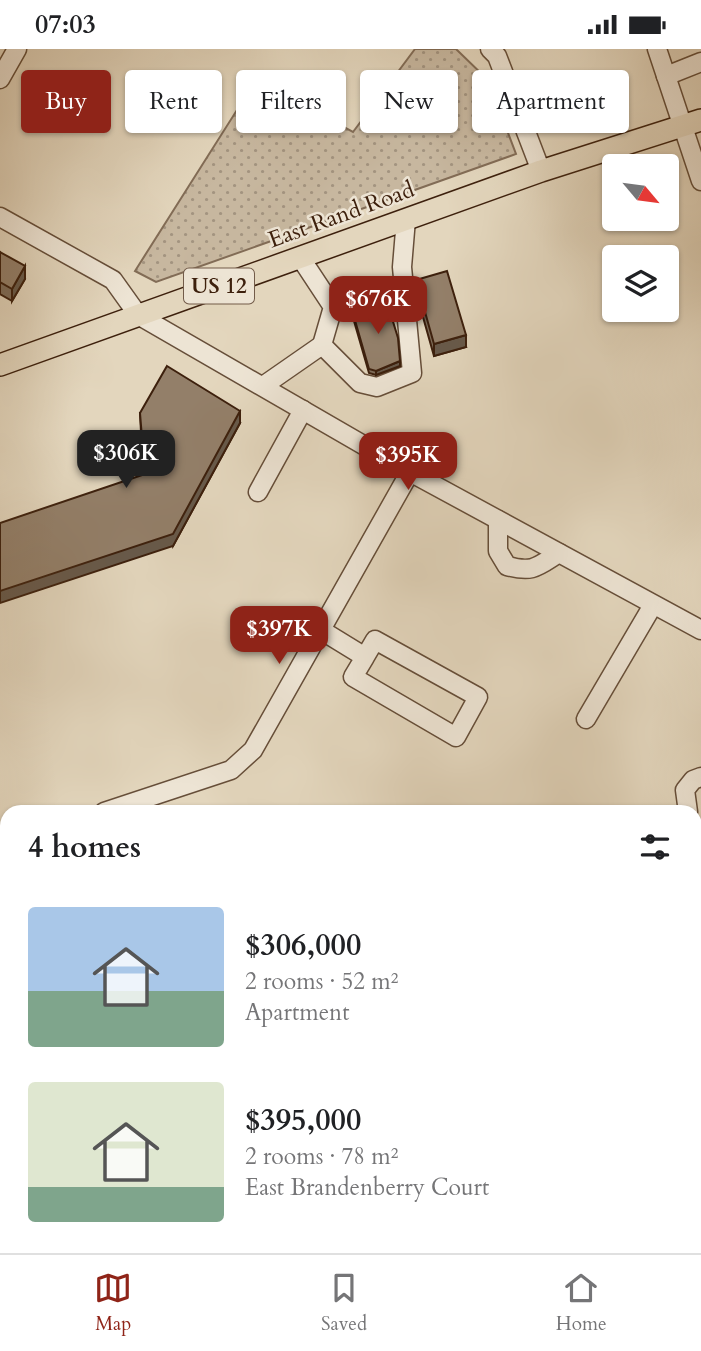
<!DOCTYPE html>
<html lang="en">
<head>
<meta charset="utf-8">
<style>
	:root { --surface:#fff; --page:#f6f6f6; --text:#202124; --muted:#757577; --line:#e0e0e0; --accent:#8f2418 }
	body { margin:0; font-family:Cardo,serif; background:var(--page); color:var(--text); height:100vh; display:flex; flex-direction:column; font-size:26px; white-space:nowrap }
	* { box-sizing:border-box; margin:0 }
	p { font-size:23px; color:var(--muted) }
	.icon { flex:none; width:38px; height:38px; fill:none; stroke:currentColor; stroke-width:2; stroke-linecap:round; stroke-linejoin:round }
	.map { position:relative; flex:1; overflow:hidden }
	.side { position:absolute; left:0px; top:756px; width:702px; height:448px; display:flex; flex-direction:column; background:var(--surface); border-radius:21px 21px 0 0; box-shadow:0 2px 5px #0004 }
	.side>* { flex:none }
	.top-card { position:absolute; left:21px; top:21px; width:660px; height:63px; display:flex; gap:14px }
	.needle { width:46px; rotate:119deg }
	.controls { position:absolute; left:602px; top:105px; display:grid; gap:14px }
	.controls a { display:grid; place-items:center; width:77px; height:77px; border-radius:7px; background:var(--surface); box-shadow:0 2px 5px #0004; font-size:35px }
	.price { position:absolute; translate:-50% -60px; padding:0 16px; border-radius:14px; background:var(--accent); color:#fff; font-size:23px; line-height:46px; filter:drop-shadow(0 2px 4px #0008) }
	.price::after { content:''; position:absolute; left:50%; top:42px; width:21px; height:16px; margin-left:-10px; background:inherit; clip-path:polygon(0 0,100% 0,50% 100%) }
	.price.active { background:#222; color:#fff }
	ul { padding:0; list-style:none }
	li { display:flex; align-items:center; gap:21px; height:175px; padding:0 28px }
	li span { display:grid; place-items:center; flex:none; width:196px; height:140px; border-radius:7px; color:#555 }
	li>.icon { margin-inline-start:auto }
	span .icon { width:84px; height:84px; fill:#fffc; stroke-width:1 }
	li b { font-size:30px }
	h2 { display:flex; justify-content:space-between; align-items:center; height:84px; padding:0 28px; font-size:30px }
	.chip { padding:0 24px; border-radius:7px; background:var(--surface); box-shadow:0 2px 5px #0004; font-size:24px; line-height:63px }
	.chip.active { background:var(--accent); color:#fff }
	.status { display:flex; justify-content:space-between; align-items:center; height:49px; padding:0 35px; background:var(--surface); direction:ltr }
	.status svg { height:19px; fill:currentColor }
	.tab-bar { display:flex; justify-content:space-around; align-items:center; height:98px; border-top:2px solid var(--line); background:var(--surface); font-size:19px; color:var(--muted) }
	.tab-bar a { display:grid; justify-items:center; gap:4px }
	.tab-bar .active { color:var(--accent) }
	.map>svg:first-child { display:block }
	.grass { fill:url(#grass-dots); stroke:#826c56; stroke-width:2 }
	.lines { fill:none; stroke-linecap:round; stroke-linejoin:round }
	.minor-casing { stroke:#664e39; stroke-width:21 }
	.major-casing { stroke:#3d200d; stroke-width:24 }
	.minor { stroke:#ede4d4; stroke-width:18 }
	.major { stroke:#e3d6bd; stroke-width:21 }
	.wall { fill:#7e6d5a; stroke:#3d200d; stroke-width:2 }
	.shaded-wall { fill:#67594a; stroke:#3d200d; stroke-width:2 }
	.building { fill:#937f69; stroke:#3d200d; stroke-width:2 }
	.labels { text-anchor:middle; stroke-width:5; stroke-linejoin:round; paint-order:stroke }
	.shield { fill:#ede4d4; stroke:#725b49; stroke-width:2 }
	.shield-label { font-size:21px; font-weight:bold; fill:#3d200d }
	.street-label { font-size:23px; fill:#3d200d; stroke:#ede4d4 }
</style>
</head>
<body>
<div class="status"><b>07:03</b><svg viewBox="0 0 49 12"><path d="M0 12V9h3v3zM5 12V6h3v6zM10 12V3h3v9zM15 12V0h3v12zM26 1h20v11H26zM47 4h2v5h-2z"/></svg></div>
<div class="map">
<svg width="701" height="1204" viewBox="0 0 701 1204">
	<defs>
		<pattern id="grass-dots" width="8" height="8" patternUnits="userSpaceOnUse" patternTransform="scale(1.75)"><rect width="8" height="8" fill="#c7b79f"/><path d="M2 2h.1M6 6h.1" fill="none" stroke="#a39480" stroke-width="1.8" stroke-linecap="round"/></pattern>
	</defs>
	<rect width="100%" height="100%" fill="#e3d6bd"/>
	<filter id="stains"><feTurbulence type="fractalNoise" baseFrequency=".00286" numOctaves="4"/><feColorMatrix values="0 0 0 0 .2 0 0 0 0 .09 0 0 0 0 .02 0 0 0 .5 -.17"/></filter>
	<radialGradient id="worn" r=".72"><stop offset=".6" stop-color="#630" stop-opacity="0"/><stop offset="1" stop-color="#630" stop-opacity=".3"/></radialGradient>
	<!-- grass -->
	<path class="grass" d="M415 0H456L488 31 516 105 156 233 135 222 256 31 353 83Z"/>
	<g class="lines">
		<defs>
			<g id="minor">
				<path d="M490 0 497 7 541 122"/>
				<path d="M657 0 701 132"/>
				<path d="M666 27 701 13"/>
				<path d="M0 30 17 0"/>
				<path d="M0 168 113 231 138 266 410 423 701 581"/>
				<path d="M300 208 333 258 322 296"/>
				<path d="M333 258 404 242"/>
				<path d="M263 337 322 296 360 334 377 338 412 324 402 218 406 170"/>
				<path d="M258 443 303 361"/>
				<path d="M498 471V502L507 517C533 524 537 518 559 504"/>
				<path d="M321 581 365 608 375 591 478 648 456 688 353 628 365 608"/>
				<path d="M586 670 653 556"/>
				<path d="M104 763 231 721 253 701 410 423"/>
				<path d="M688 763 685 741 693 731 701 728"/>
				<path d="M695 781 701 795"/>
				<path d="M0 798 7 796"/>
				<path d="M0 866 7 870"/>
				<path d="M695 880 701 869"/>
				<path d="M0 1143 7 1129"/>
				<path d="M695 1158 701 1162"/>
				<path d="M384 1197 396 1204"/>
				<path d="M336 1204 340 1197"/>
				<path d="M455 1204 459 1197"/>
				<path d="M507 1204 511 1197"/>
			</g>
			<path id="major" d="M0 316 541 122 701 71"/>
		</defs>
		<!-- minor casing -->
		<use href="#minor" class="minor-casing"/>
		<!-- major casing -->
		<use href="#major" class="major-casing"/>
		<!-- minor -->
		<use href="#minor" class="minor"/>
		<!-- major -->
		<use href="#major" class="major"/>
	</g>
	<!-- wall -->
	<g class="wall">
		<path d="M0 203 25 230 12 252 0 245Z"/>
		<path d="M416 231 466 298 434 307 416 243Z"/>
		<path d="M352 261 400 317 376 326 369 324 352 265Z"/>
		<path d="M140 364 240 374 173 497 159 414 142 402Z"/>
		<path d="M60 1197H78V1199L60 1200Z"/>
	</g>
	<!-- shaded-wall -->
	<g class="shaded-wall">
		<path d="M25 217V230L12 252V240Z"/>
		<path d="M466 286V298L434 307V295Z"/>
		<path d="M400 312V317L376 326V322Z"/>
		<path d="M240 362V374L173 497 0 554V542Z"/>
		<path d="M280 1197H284V1198L281 1204H276Z"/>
	</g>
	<!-- building -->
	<g class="building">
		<path d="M0 203 25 217 12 240 0 233Z"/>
		<path d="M447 222 466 286 434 295 416 231Z"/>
		<path d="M387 253 398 289 400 312 376 322 369 320 352 261Z"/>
		<path d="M167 317 240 362 173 485 0 542V474L160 420 159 402 142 389 140 364Z"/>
		<path d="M233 1197H280L276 1204H232L230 1203Z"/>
	</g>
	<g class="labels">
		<!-- shield labels -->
		<rect class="shield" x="184" y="219.5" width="70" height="35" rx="5"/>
		<g class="shield-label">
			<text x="219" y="244">US 12</text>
		</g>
		<!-- street labels -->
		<g class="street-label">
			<text transform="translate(341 165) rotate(-20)" y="8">East Rand Road</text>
		</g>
	</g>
	<rect width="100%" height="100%" filter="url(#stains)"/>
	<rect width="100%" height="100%" fill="url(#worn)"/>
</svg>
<div class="controls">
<a><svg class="needle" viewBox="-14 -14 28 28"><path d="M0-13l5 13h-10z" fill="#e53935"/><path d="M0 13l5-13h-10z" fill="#757577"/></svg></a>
<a><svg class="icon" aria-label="layers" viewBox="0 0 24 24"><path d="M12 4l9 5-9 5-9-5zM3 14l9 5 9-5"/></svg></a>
</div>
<b class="price" style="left:378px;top:287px">$676K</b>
<b class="price active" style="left:126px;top:441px">$306K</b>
<b class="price" style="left:408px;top:443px">$395K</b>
<b class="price" style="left:279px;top:617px">$397K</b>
<div class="top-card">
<a class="chip active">Buy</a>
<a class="chip">Rent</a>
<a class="chip">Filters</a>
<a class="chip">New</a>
<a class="chip">Apartment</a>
</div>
<section class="side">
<h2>4 homes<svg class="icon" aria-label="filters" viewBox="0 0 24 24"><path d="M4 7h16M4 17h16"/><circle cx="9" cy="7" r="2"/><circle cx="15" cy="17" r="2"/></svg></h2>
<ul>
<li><span style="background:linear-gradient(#a9c7e8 60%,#7fa58c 0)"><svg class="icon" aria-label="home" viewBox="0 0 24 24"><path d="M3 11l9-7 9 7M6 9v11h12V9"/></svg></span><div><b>$306,000</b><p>2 rooms · 52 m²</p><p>Apartment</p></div></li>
<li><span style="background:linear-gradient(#dfe7d0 75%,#7fa58c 0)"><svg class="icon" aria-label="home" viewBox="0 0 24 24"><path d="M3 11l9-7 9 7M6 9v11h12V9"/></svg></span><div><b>$395,000</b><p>2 rooms · 78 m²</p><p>East Brandenberry Court</p></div></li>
</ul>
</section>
</div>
<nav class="tab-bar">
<a class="active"><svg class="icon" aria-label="map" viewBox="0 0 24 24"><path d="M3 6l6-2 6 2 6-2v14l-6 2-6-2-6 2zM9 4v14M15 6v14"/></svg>Map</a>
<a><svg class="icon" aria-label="saved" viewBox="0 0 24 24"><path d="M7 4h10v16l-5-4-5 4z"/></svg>Saved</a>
<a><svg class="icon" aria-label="home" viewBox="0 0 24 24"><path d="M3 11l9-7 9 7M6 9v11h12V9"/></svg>Home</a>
</nav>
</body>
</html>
